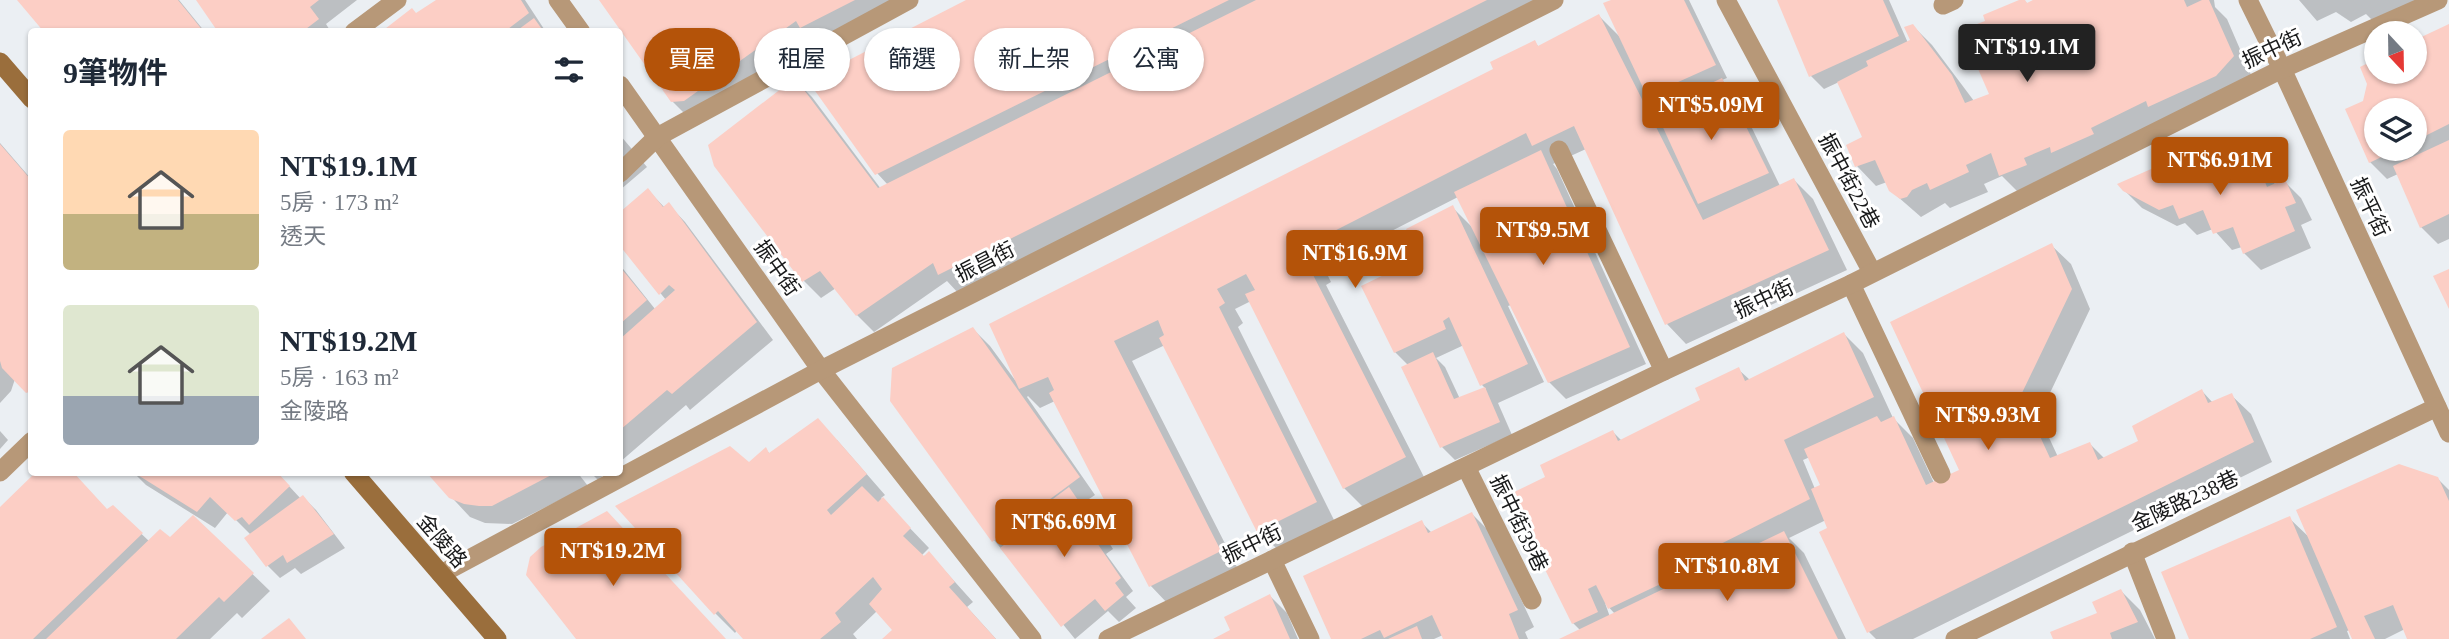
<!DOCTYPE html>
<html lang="zh-TW">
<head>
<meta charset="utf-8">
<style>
	:root { --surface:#fff; --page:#f2f2f3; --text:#1f2937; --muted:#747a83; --accent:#b45309 }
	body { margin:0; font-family:"Times New Roman","Noto Sans TC",serif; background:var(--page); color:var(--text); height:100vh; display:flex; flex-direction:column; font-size:26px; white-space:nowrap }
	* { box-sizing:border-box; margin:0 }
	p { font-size:23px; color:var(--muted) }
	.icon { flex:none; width:38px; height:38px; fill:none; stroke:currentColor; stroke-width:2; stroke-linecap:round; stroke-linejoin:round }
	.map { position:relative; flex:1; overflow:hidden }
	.panel { position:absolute; left:28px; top:28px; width:595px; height:448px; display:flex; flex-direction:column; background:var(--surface); border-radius:7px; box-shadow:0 2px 5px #0004 }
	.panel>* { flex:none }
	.top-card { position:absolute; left:644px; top:28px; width:665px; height:63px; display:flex; gap:14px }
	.needle { width:46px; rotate:158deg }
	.fabs { position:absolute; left:2364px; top:21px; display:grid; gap:14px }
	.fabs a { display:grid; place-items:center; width:63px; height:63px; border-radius:50%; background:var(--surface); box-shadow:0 2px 5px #0004; font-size:35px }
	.price { position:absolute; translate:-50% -60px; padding:0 16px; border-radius:7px; background:var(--accent); color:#fff; font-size:23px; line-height:46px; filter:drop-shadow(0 2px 4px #0008) }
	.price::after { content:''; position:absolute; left:50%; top:42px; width:21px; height:16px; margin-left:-10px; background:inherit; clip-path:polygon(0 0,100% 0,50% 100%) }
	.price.on { background:#222; color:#fff }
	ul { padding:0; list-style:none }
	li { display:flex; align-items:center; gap:21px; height:175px; padding:0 35px }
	li span { display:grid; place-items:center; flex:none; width:196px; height:140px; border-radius:7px; color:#555 }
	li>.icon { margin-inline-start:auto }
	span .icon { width:84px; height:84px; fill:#fffc; stroke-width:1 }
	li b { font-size:30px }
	h2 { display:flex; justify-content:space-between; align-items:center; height:84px; padding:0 35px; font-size:30px }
	.chip { padding:0 24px; border-radius:32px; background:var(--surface); box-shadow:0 2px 5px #0004; font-size:24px; line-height:63px }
	.chip.on { background:var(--accent); color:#fff }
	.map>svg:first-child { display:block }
	.shadow { fill:#0003; fill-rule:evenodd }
	.building { fill:#fccec5 }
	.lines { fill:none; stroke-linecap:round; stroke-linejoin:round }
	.service { stroke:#b79878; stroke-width:19 }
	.secondary { stroke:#9a6e3c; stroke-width:19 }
	.labels { text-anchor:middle; stroke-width:6; stroke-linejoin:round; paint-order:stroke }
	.street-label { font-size:21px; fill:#18191a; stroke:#fff }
</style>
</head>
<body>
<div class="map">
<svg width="2449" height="639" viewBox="0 0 2449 639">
	<rect width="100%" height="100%" fill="#ebeff3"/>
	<!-- shadow -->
	<g class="shadow">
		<path d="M19 0H179L205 32H47Z"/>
		<path d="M197 0H357L326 24 331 32H220Z"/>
		<path d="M439 0H525L546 32H384L417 15Z"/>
		<path d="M601 0H912L692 121 672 101Z"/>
		<path d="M970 0H1544L959 294 947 281 874 332 857 315 836 288 821 298 804 281 795 80 812 97 881 189 888 185 877 173Z"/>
		<path d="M1615 0H1689L1727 78 1722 80 1735 93 1780 186 1794 180 1813 199 1847 270 1686 344 1667 324 1586 149 1553 164 1557 169 1646 364 1566 399 1549 382 1511 305 1508 306 1544 382 1498 403 1512 435 1455 460 1442 447 1409 366 1395 352 1422 258 1452 207 1473 228 1458 197 1323 266 1331 282 1326 285 1424 477 1364 508 1344 488 1251 301 1235 309 1243 323 1238 327 1335 522 1278 550 1259 531 1165 345 1132 361 1239 571 1169 605 1150 585 1055 401 1040 408 1028 396 1027 397 1095 495 1083 503 1113 549 1106 554 1133 591 1126 597 1136 608 1119 622 1108 611 1075 639 994 540 973 329 990 346 1015 380 1495 70 1534 42 1539 47 1599 16 1621 38ZM1650 97 1662 109 1657 111ZM1464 345 1482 385 1486 389 1460 399 1445 367 1436 358Z"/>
		<path d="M1778 0H1889L1908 43 1912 41 1913 26 1932 45 1974 101 1992 95 1987 22 2023 0 2028 4 2037 0H2214L2215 7 2227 19 2252 77 2020 194 2002 176 1984 184 1988 192 1950 208 1945 203 1921 217 1890 190 1887 182 1876 186 1857 166 1848 146 1864 138 1839 82 1824 89 1811 76Z"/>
		<path d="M2299 0H2420L2374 22 2366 14 2351 22 2336 12 2317 21Z"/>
		<path d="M2449 26V239L2438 244 2421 227 2398 174 2387 179 2370 162 2364 102 2369 84 2363 67 2376 61V72H2415V42ZM2376 110H2415V149H2376Z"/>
		<path d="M620 129 622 133 620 135 647 167 620 190Z"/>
		<path d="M0 143 32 180V396L15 379 11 391 0 403Z"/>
		<path d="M2183 157 2196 170 2254 158 2272 176 2275 185 2284 181 2301 198 2312 220 2301 225 2311 248 2261 270 2244 253 2242 247 2232 250 2213 229 2197 235 2185 223 2177 226 2142 208 2124 190Z"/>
		<path d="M648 190 665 208 669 205 685 222 773 340 690 410 686 405 620 462V265L655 309 666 300 620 243V215Z"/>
		<path d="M2051 245 2071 264 2090 309 2039 416 2058 457 2090 444 2105 459 2141 442 2202 391 2213 403 2231 395 2251 414 2272 462 1913 639H1876L1869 632 1826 520 1789 538 1804 553 1846 639H1563L1581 631 1573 623 1547 478 1613 432 1622 441 1702 401 1739 370 1750 380 1844 334 1863 353 1893 418 1913 438 1934 483 1961 471ZM1810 457 1822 485 1815 489 1803 460ZM1605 603 1615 614 1610 617Z"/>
		<path d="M0 431 8 440 0 449Z"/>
		<path d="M837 440 885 495 881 498 929 548 916 561 929 553 973 602 967 607 996 639H884L894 630 877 611 853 634 857 639H745L737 630 735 633 715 613 749 464 766 450 770 454Z"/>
		<path d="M133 472H276L301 499 303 497 316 510 345 548 301 574 295 568 280 578 267 565 251 535 228 512 215 528 146 485Z"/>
		<path d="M428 472H577L588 486 512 524 485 523 470 517Z"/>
		<path d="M590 472H607L598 480Z"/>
		<path d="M2437 478 2449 490V639H2410L2405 629 2385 639H2354L2350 630 2347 631 2350 639H2191L2289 518 2311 539Z"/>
		<path d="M113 507 150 542 170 539 193 517 270 591 242 618 237 613 210 639H0V510L108 511Z"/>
		<path d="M1472 514 1489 531 1534 627 1525 632 1528 639H1445L1443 635 1434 639H1333L1421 522 1432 533Z"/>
		<path d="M2121 591 2140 610 2155 639H2055L2100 613Z"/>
		<path d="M1270 596 1287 613 1298 639H1217L1233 631Z"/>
	</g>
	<!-- building -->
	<g class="building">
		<path d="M17 0H178L204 32H44Z"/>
		<path d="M196 0H319L310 7 319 19 302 32H218Z"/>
		<path d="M436 0H521L529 13 504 32H381L412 8 416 13Z"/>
		<path d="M599 0H855L800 28 796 21 684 101 671 102Z"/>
		<path d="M966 0H1229L875 175 808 81Z"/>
		<path d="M1256 0H1487L938 275 933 263 856 316 820 271 802 282 714 166 708 145 795 78 878 188Z"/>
		<path d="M1611 0H1684L1716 65 1647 96 1603 3Z"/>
		<path d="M1777 0H1883L1899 36 1809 77Z"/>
		<path d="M2019 0H2025L2027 3 2033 0H2184L2187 7 2202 0H2209L2234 56 2216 76 2148 107 2146 101 2091 128 2094 134 2051 153 2050 147 2024 158 2027 165 1999 176 1991 153 1966 165 1969 172 1930 190 1927 183 1912 190 1907 197 1900 199 1889 191 1875 160 1855 167 1846 145 1862 137 1837 82 1868 66 1866 61 1910 40 1904 27 1913 24 1952 75 1965 103 1989 94 1961 30 1985 21 1983 15Z"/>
		<path d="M1599 14 1703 220 1794 178 1829 250 1665 325 1574 126 1532 146 1526 133 1305 246 1313 262 1308 265 1406 457 1343 489 1245 294 1255 290 1246 274 1217 289 1225 303 1219 307 1317 502 1257 532 1159 338 1164 335 1158 320 1114 341 1221 551 1149 587 1049 393 1054 390 1048 377 1019 389 989 324 1493 69 1490 62 1535 40 1538 46Z"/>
		<path d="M534 18 544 32H515Z"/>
		<path d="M2449 24V124L2415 141V110H2376V149H2398L2369 163 2345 109 2363 101 2367 84 2360 67 2376 59V72H2415V40Z"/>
		<path d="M1722 78 1769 173 1698 204 1655 110Z"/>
		<path d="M2449 140V214L2420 228 2393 166Z"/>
		<path d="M0 144 32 181V391L26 393 2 368 0 361Z"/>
		<path d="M1541 150 1630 347 1548 383 1454 192Z"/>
		<path d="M2238 151 2255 157 2267 187 2285 179 2296 203 2285 207 2295 231 2243 254 2233 227 2213 234 2203 210 2179 219 2173 205 2159 210 2123 191 2117 184 2183 155 2190 171Z"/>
		<path d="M648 188 663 207 669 202 757 322 672 394 667 390 620 430V339L675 290 669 285 659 295 620 246V212Z"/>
		<path d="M1453 205 1528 364 1480 386 1449 317 1443 321 1446 329 1394 353 1361 286 1419 258 1406 229Z"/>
		<path d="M2052 243 2072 289 2021 395 2050 458 2090 442 2098 460 2138 441 2132 426 2202 389 2208 403 2232 393 2254 442 1867 633 1819 532 1827 528 1811 489 1820 485 1804 449 1877 416 1881 422 1894 416 1926 485 1959 470 1890 322Z"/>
		<path d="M620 267 647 300 620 324Z"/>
		<path d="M2449 269V309L2433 276Z"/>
		<path d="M973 327 1080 477 992 542 890 401 892 368Z"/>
		<path d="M1844 332 1874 397 1784 440 1810 499 1689 560 1692 569 1608 609 1596 585 1588 589 1598 612 1572 624 1508 495 1545 477 1540 465 1613 430 1618 441 1700 400 1695 388 1739 367 1745 381Z"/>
		<path d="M1433 352 1454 399 1485 387 1500 422 1440 448 1401 367Z"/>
		<path d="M818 418 867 474 827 510 831 515 862 486 878 502 883 497 911 528 903 536 924 556 929 551 955 582 949 587 996 639H882L892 630 869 604 882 589 873 577 835 613 841 622 820 639H743L718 611 714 615 615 506 730 446 749 462 766 447 769 453Z"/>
		<path d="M2399 464 2438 477 2449 501V639H2407L2393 605 2364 616 2375 639H2352L2296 510Z"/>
		<path d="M36 472H73L107 509 113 505 143 533 33 639H0V507Z"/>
		<path d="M133 472H277L290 486 249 525 242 517 235 521 210 497 197 512Z"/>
		<path d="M426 472H557L492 506H479L464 504 449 498Z"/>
		<path d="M1069 487 1102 535 1095 540 1121 578 1115 583 1124 595 1105 611 1095 599 1061 627 1000 548 1022 531 1018 525Z"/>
		<path d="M303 495 334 534 287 563 283 555 266 567 244 538Z"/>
		<path d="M607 511 726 639H576L526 575 530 557 541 547Z"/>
		<path d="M1472 512 1518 610 1509 614 1519 639H1443L1432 615 1384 638 1380 630 1361 639H1331L1303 576 1422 520 1428 533Z"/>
		<path d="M193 515 254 573 224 602 219 597 176 639H46L160 529 170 537Z"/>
		<path d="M2290 516 2337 627 2310 639H2189L2161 572Z"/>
		<path d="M1784 531 1838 639H1559Z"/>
		<path d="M2121 589 2138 622 2110 633 2112 639H2053L2050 632 2097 613 2092 602Z"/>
		<path d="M1270 594 1290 639H1213L1230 630 1224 617Z"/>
		<path d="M289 618 306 639H261Z"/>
		<path d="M1417 626 1422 639H1388Z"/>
	</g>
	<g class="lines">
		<!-- service -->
		<g class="service">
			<path d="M558 0 581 32"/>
			<path d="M1726 0 1872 272"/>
			<path d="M2248 0 2282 69 2449 433"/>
			<path d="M1943 5 1954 0"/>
			<path d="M354 32 397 0"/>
			<path d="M620 85 821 370 1032 639"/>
			<path d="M1559 150 1664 371"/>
			<path d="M620 173 657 137 909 0"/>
			<path d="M1851 284 1941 474"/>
			<path d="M1466 467 1532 600"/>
			<path d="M0 472 32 441"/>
			<path d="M2132 552 2166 639"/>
			<path d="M1272 560 1310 639"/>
			<path d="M441 574 821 370 1554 0"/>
			<path d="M1108 639 1664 371 1851 284 2282 69 2438 0"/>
			<path d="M1955 639 2437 407"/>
		</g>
		<!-- secondary -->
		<g class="secondary">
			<path d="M0 62 32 99"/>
			<path d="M353 472 497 639"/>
		</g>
	</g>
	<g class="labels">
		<!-- street labels -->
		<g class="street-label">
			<text transform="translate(2272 49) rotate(-25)" y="7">振中街</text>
			<text transform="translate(1849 181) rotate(62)" y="7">振中街22巷</text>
			<text transform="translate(2370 207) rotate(65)" y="7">振平街</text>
			<text transform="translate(985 262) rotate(-27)" y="7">振昌街</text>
			<text transform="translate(777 268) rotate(55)" y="7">振中街</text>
			<text transform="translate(1764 299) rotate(-25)" y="7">振中街</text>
			<text transform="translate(2185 501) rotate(-25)" y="7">金陵路238巷</text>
			<text transform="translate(1519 523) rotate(64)" y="7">振中街39巷</text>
			<text transform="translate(442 541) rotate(49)" y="7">金陵路</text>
			<text transform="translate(1252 544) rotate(-26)" y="7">振中街</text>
		</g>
	</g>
</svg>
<div class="fabs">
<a><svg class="needle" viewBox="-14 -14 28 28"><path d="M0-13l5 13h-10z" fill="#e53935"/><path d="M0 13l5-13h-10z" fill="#747a83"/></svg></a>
<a><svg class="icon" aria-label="layers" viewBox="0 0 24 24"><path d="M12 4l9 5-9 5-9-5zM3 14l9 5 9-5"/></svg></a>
</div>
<b class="price on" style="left:2027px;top:84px">NT$19.1M</b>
<b class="price" style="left:1711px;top:142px">NT$5.09M</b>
<b class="price" style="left:2220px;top:197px">NT$6.91M</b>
<b class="price" style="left:1543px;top:267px">NT$9.5M</b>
<b class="price" style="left:1355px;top:290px">NT$16.9M</b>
<b class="price" style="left:1988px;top:452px">NT$9.93M</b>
<b class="price" style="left:1064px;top:559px">NT$6.69M</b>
<b class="price" style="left:613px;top:588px">NT$19.2M</b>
<b class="price" style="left:1727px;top:603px">NT$10.8M</b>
<div class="top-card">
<a class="chip on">買屋</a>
<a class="chip">租屋</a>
<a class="chip">篩選</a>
<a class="chip">新上架</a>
<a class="chip">公寓</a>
</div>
<section class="panel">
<h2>9筆物件<svg class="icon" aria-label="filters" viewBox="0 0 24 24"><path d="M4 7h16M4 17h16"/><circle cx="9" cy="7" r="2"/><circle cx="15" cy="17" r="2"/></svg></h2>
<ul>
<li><span style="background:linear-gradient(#ffd9b3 60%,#c2b280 0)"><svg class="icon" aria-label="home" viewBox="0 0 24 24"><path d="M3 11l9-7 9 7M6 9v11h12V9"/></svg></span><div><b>NT$19.1M</b><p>5房 · 173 m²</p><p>透天</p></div></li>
<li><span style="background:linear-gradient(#dfe7d0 65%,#9aa5b1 0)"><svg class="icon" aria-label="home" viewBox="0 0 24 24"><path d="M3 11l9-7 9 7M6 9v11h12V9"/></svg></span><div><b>NT$19.2M</b><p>5房 · 163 m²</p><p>金陵路</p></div></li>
</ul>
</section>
</div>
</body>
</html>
